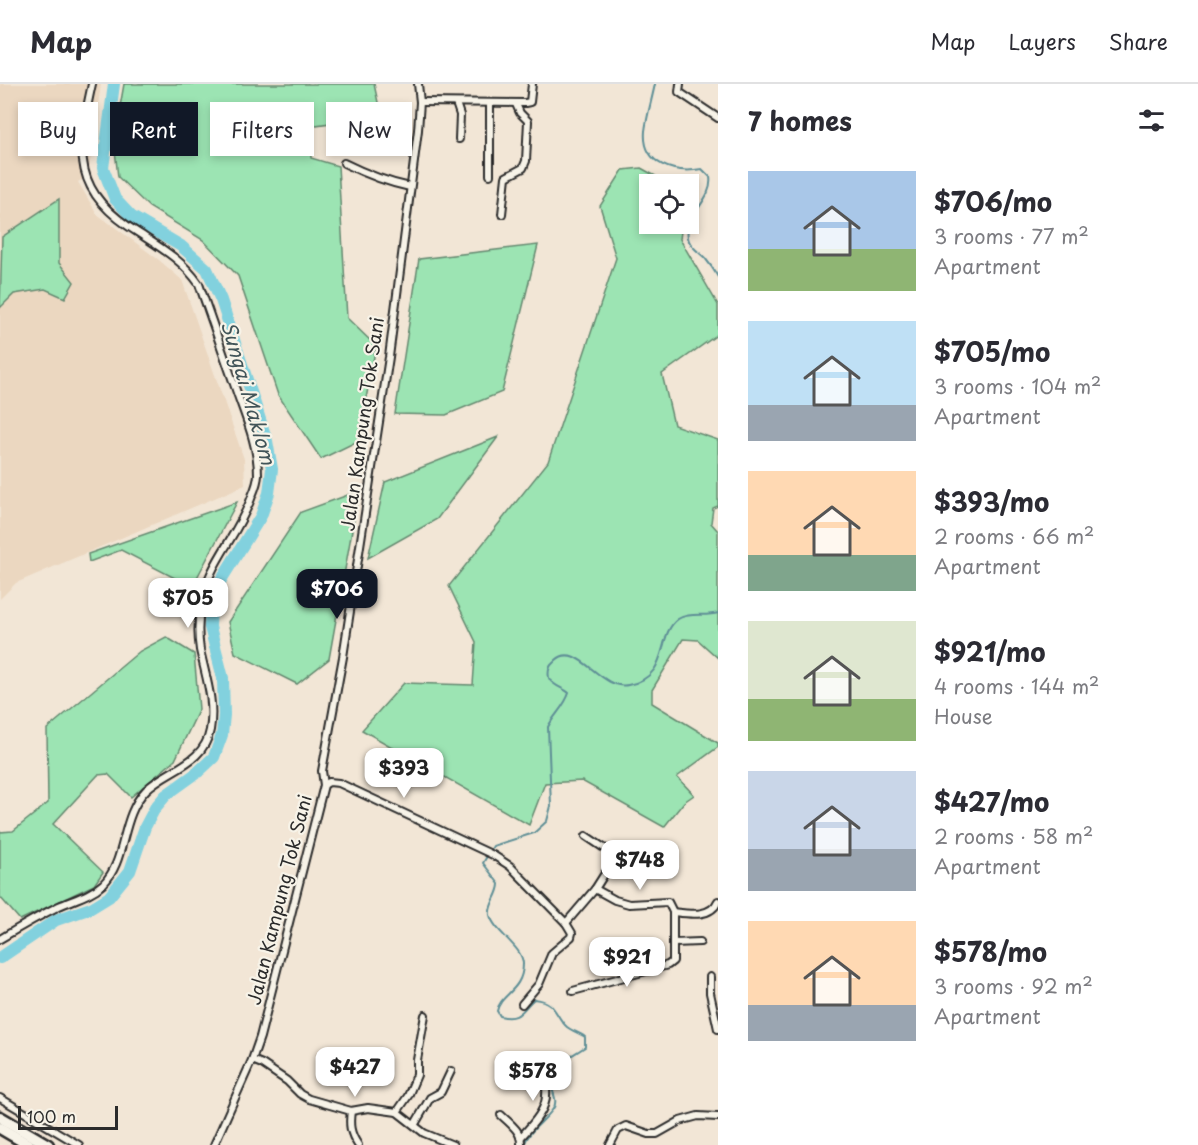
<!DOCTYPE html>
<html lang="en">
<head>
<meta charset="utf-8">
<style>
	:root { --surface:#fff; --page:#f2f2f3; --text:#2b2b33; --muted:#7c7c81; --line:#e1e1e2; --accent:#111827 }
	body { margin:0; font-family:"Playpen Sans",sans-serif; background:var(--page); color:var(--text); height:100vh; display:flex; flex-direction:column; font-size:22px; white-space:nowrap }
	* { box-sizing:border-box; margin:0 }
	p { font-size:20px; color:var(--muted) }
	.icon { flex:none; width:33px; height:33px; fill:none; stroke:currentColor; stroke-width:2; stroke-linecap:round; stroke-linejoin:round }
	.map { position:relative; flex:1; overflow:hidden }
	.side { display:flex; flex-direction:column; background:var(--surface); width:480px }
	.side>* { flex:none }
	.hud { position:absolute; left:18px; top:18px; width:570px; height:54px; display:flex; gap:12px }
	.tools { position:absolute; left:639px; top:90px; display:grid; gap:12px }
	.tools a { display:grid; place-items:center; width:60px; height:60px; border-radius:0px; background:var(--surface); box-shadow:0 3px 9px #0003; font-size:30px }
	.scale { position:absolute; left:18px; bottom:15px; width:100px; box-sizing:border-box; padding-left:6px; border:3px solid #2b2b2b; border-top:0; font-size:16px; line-height:21px; white-space:nowrap; color:#2b2b2b; -webkit-text-stroke:4px #f7f3e8; paint-order:stroke }
	.price { position:absolute; translate:-50% -51px; padding:0 14px; border-radius:12px; background:#fff; color:#222; font-size:20px; line-height:39px; filter:drop-shadow(0 2px 3px #0008) }
	.price::after { content:''; position:absolute; left:50%; top:36px; width:18px; height:14px; margin-left:-9px; background:inherit; clip-path:polygon(0 0,100% 0,50% 100%) }
	.price.selected { background:var(--accent); color:#fff }
	ul { padding:0; list-style:none }
	li { display:flex; align-items:center; gap:18px; height:150px; padding:0 30px }
	li span { display:grid; place-items:center; flex:none; width:168px; height:120px; border-radius:0px; color:#555 }
	li>.icon { margin-inline-start:auto }
	span .icon { width:72px; height:72px; fill:#fffc; stroke-width:1 }
	li b { font-size:26px }
	h2 { display:flex; justify-content:space-between; align-items:center; height:72px; padding:0 30px; font-size:26px }
	.pill { padding:0 21px; border-radius:0px; background:var(--surface); box-shadow:0 3px 9px #0003; font-size:21px; line-height:54px }
	.pill.selected { background:var(--accent); color:#fff }
	header { display:flex; align-items:center; gap:36px; box-sizing:border-box; height:84px; padding:0 30px; background:var(--surface); border-bottom:2px solid var(--line) }
	header strong { font-size:28px }
	nav { display:flex; gap:33px; margin-inline-start:auto; font-size:21px }
	main { display:flex; flex:1; min-height:0 }
	.map>svg:first-child { display:block }
	.built { fill:#ebd7c0 }
	.green { fill:#9ce4b3; stroke:#64886f; stroke-width:1.5 }
	.lines { fill:none; stroke-linecap:round; stroke-linejoin:round }
	.stream { stroke:#5f8f96; stroke-width:2 }
	.river { stroke:#82d1de; stroke-width:12 }
	.minor-casing { stroke:#2b2b2b; stroke-width:10 }
	.motorway-casing { stroke:#2b2b2b; stroke-width:15 }
	.minor { stroke:#f7f3e8; stroke-width:6 }
	.motorway { stroke:#f7f3e8; stroke-width:10 }
	.labels { text-anchor:middle; stroke-width:4.5; stroke-linejoin:round; paint-order:stroke }
	.street-label { font-size:18px; fill:#2b2b2b; stroke:#f7f3e8 }
	.water-label { font-size:20px; font-style:italic; fill:#415458; stroke:#f7f3e8 }
</style>
</head>
<body>
<header>
<strong>Map</strong>
<nav><a>Map</a><a>Layers</a><a>Share</a></nav>
</header>
<main>
<div class="map">
<svg width="718" height="1061" viewBox="0 0 718 1061">
	<rect width="100%" height="100%" fill="#f2e6d6"/>
	<filter id="ink" filterUnits="userSpaceOnUse"><feTurbulence type="fractalNoise" baseFrequency=".0167" numOctaves="2"/><feDisplacementMap in="SourceGraphic" scale="12" xChannelSelector="R" yChannelSelector="G"/><feConvolveMatrix kernelMatrix="1 2 1 2 8 2 1 2 1" color-interpolation-filters="sRGB"/></filter>
	<g filter="url(#ink)">
		<!-- built -->
		<path class="built" d="M0 0H101L88 92 78 98 97 130 159 176 182 196 244 375 245 401 16 499 0 515Z"/>
		<!-- green -->
		<g class="green">
			<path d="M124 0H374L381 32 309 42 311 74 338 82 347 234 376 262 358 357 321 375 278 311 238 192 203 156 149 123 118 93 114 57Z"/>
			<path d="M641 84 668 99 686 96 698 97 689 120 688 100H650V140H682L680 155 718 221V250L662 290 674 341 718 356V422L713 424 711 439 718 447V574L698 556 683 555 652 606V619L718 659V663L677 693 694 711 684 718 664 743 582 697 545 699 529 741 362 646 404 599 473 601 476 558 449 502 548 378 616 174 600 122 623 86Z"/>
			<path d="M59 115V179L74 198 65 214 45 205 14 210 0 224 2 153Z"/>
			<path d="M538 161 502 308 446 331 395 330 419 175Z"/>
			<path d="M498 353 437 435 368 474 385 398Z"/>
			<path d="M359 407 329 575 297 600 235 569 228 538 301 428Z"/>
			<path d="M237 418 192 503 121 466 89 478 88 470Z"/>
			<path d="M166 553 194 570 199 625 175 676 131 713 108 690 98 691 53 740 103 788 94 801 20 836 0 813V748L13 747 48 719 47 645 140 567Z"/>
		</g>
		<g class="lines">
			<!-- stream -->
			<g class="stream">
				<path d="M655 0C652 15 647 31 645 47 642 81 675 90 702 85L710 93C714 117 680 134 689 157 692 164 699 168 705 174 710 180 714 186 718 193"/>
				<path d="M524 1061C529 1046 544 1038 553 1025 562 1012 540 998 558 982 565 974 576 969 585 963V953C580 949 572 947 567 943 555 933 557 917 534 915 521 926 521 937 500 932L497 927C500 910 523 907 523 880 523 863 494 848 490 831 488 821 499 811 499 800L483 779 493 762 534 749 547 737 551 722 548 643C554 631 565 622 569 609 563 604 554 602 550 596 548 593 548 587 550 583 551 580 554 579 556 576 578 556 600 607 628 601 672 592 655 552 678 535 688 528 706 533 718 529"/>
			</g>
			<!-- river -->
			<path class="river" d="M0 874 56 836 91 824 109 813 130 787 145 743 155 724 166 711 198 688 214 673 222 651 224 631 223 594 210 543 211 521 216 504 261 432 269 409 272 385 267 357 221 216 207 185 181 162 132 133 115 115 103 84 114 0"/>
			<defs>
				<g id="minor">
					<path d="M680 0 679 8 718 34"/>
					<path d="M420 18 525 19 530 18 532 0"/>
					<path d="M456 19 460 31 459 55"/>
					<path d="M344 79C366 90 386 98 410 103"/>
					<path d="M490 91V20"/>
					<path d="M502 130 506 93 523 84 526 77 528 37 520 29 516 20"/>
					<path d="M324 701 329 698 339 699 493 771 510 782 566 839 572 849 571 853 552 869 539 900 522 920"/>
					<path d="M586 752 616 772 627 773 666 786"/>
					<path d="M673 828C689 830 711 834 718 817"/>
					<path d="M566 839 595 805 616 772"/>
					<path d="M0 855C20 843 39 832 59 822 75 815 91 811 103 800 127 777 120 733 146 706 167 685 204 680 210 646 215 618 206 594 200 566 198 553 198 535 201 521 207 480 239 451 252 412 255 405 258 397 258 390 258 360 244 330 235 303 223 269 211 234 199 200 183 177 163 165 140 150 72 108 76 71 92 0"/>
					<path d="M673 859 700 858"/>
					<path d="M710 893V909L718 945"/>
					<path d="M573 907 668 881 673 877V828L668 818 629 820 615 816 595 805"/>
					<path d="M252 976 262 980 287 997 300 1010 309 1015 351 1027 368 1024 397 1028 424 1049 453 1061"/>
					<path d="M0 1014 79 1061"/>
					<path d="M351 1027C349 1041 350 1049 358 1061"/>
					<path d="M397 1028 408 1012 417 991V976L425 931"/>
					<path d="M501 1031C511 1040 522 1048 521 1061"/>
					<path d="M415 1040 430 1014 441 1008 451 987"/>
					<path d="M521 1053C545 1027 552 1017 542 982"/>
					<path d="M214 1061 252 976 260 953 324 701 322 687 343 573 389 273 418 46 420 18 418 0"/>
					<path d="M610 1061 618 1046 626 1042 649 1050H657L680 1037 698 1032 718 1033"/>
				</g>
				<g id="motorway">
					<path d="M0 1033 48 1061"/>
					<path d="M0 1044 29 1061"/>
				</g>
			</defs>
			<!-- minor casing -->
			<use href="#minor" class="minor-casing"/>
			<!-- motorway casing -->
			<use href="#motorway" class="motorway-casing"/>
			<!-- minor -->
			<use href="#minor" class="minor"/>
			<!-- motorway -->
			<use href="#motorway" class="motorway"/>
		</g>
	</g>
	<g class="labels">
		<!-- street labels -->
		<g class="street-label">
			<text transform="translate(363 340) rotate(-82)" y="6">Jalan Kampung Tok Sani</text>
			<text transform="translate(280 816) rotate(-76)" y="6">Jalan Kampung Tok Sani</text>
		</g>
		<!-- water labels -->
		<g class="water-label">
			<text transform="translate(248 309) rotate(74)" y="7">Sungai Maklom</text>
		</g>
	</g>
</svg>
<div class="tools">
<a><svg class="icon" aria-label="locate" viewBox="0 0 24 24"><circle cx="12" cy="12" r="6"/><path d="M12 2v4M12 18v4M2 12h4M18 12h4"/></svg></a>
</div>
<div class="scale">100 m</div>
<b class="price selected" style="left:337px;top:536px">$706</b>
<b class="price" style="left:188px;top:545px">$705</b>
<b class="price" style="left:404px;top:715px">$393</b>
<b class="price" style="left:640px;top:807px">$748</b>
<b class="price" style="left:627px;top:904px">$921</b>
<b class="price" style="left:355px;top:1014px">$427</b>
<b class="price" style="left:533px;top:1018px">$578</b>
<div class="hud">
<a class="pill">Buy</a>
<a class="pill selected">Rent</a>
<a class="pill">Filters</a>
<a class="pill">New</a>
</div>
</div>
<section class="side">
<h2>7 homes<svg class="icon" aria-label="filters" viewBox="0 0 24 24"><path d="M4 7h16M4 17h16"/><circle cx="9" cy="7" r="2"/><circle cx="15" cy="17" r="2"/></svg></h2>
<ul>
<li><span style="background:linear-gradient(#a9c7e8 65%,#8fb573 0)"><svg class="icon" aria-label="home" viewBox="0 0 24 24"><path d="M3 11l9-7 9 7M6 9v11h12V9"/></svg></span><div><b>$706/mo</b><p>3 rooms · 77 m²</p><p>Apartment</p></div></li>
<li><span style="background:linear-gradient(#bfe0f5 70%,#9aa5b1 0)"><svg class="icon" aria-label="home" viewBox="0 0 24 24"><path d="M3 11l9-7 9 7M6 9v11h12V9"/></svg></span><div><b>$705/mo</b><p>3 rooms · 104 m²</p><p>Apartment</p></div></li>
<li><span style="background:linear-gradient(#ffd9b3 70%,#7fa58c 0)"><svg class="icon" aria-label="home" viewBox="0 0 24 24"><path d="M3 11l9-7 9 7M6 9v11h12V9"/></svg></span><div><b>$393/mo</b><p>2 rooms · 66 m²</p><p>Apartment</p></div></li>
<li><span style="background:linear-gradient(#dfe7d0 65%,#8fb573 0)"><svg class="icon" aria-label="home" viewBox="0 0 24 24"><path d="M3 11l9-7 9 7M6 9v11h12V9"/></svg></span><div><b>$921/mo</b><p>4 rooms · 144 m²</p><p>House</p></div></li>
<li><span style="background:linear-gradient(#c9d6e8 65%,#9aa5b1 0)"><svg class="icon" aria-label="home" viewBox="0 0 24 24"><path d="M3 11l9-7 9 7M6 9v11h12V9"/></svg></span><div><b>$427/mo</b><p>2 rooms · 58 m²</p><p>Apartment</p></div></li>
<li><span style="background:linear-gradient(#ffd9b3 70%,#9aa5b1 0)"><svg class="icon" aria-label="home" viewBox="0 0 24 24"><path d="M3 11l9-7 9 7M6 9v11h12V9"/></svg></span><div><b>$578/mo</b><p>3 rooms · 92 m²</p><p>Apartment</p></div></li>
</ul>
</section>
</main>
</body>
</html>
